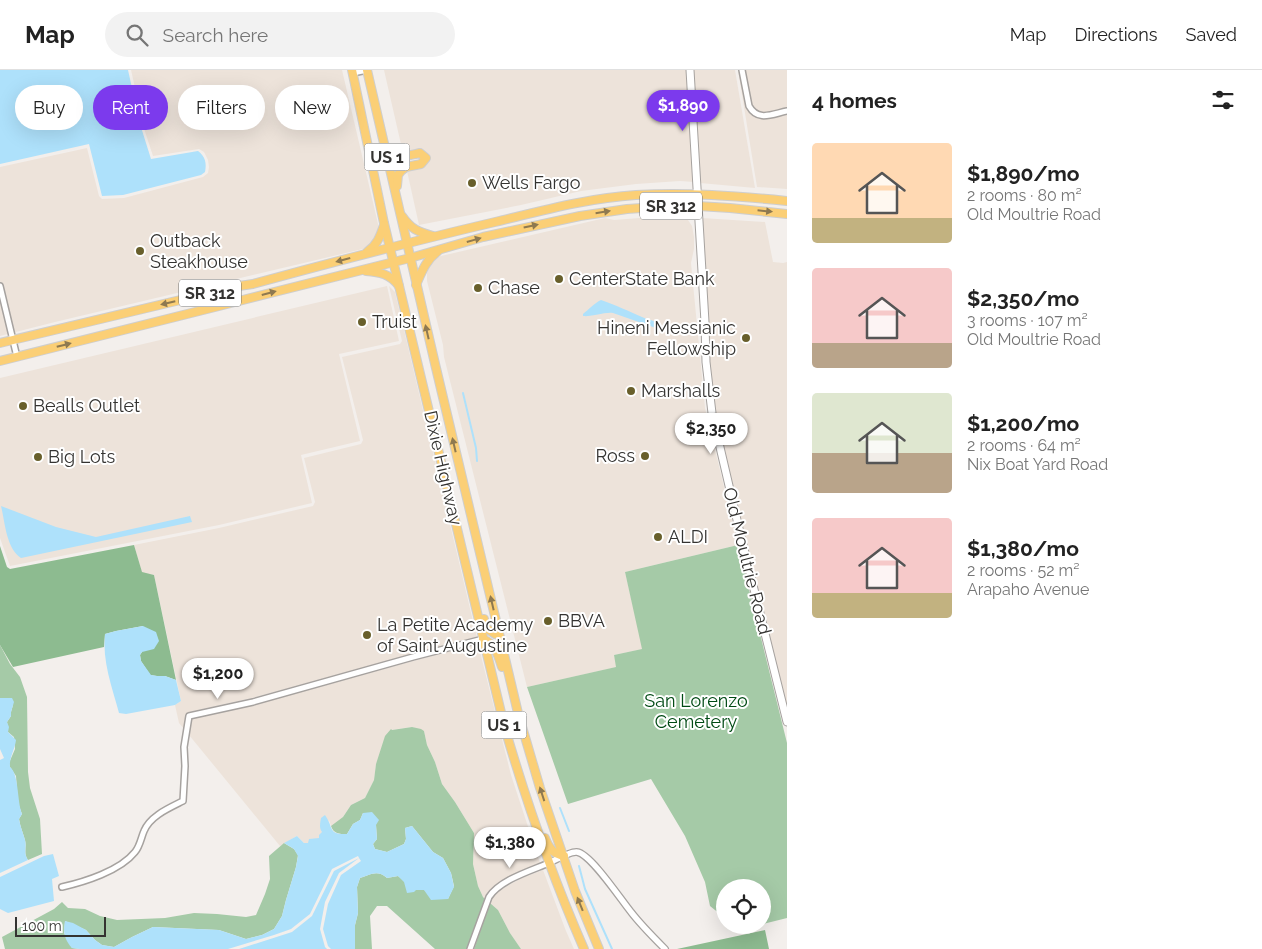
<!DOCTYPE html>
<html lang="en">
<head>
<meta charset="utf-8">
<style>
	:root { --surface:#fff; --page:#f2f2f2; --text:#222; --muted:#767676; --line:#e0e0e0; --accent:#7c3aed }
	body { margin:0; font-family:Raleway,sans-serif; background:var(--page); color:var(--text); height:100vh; display:flex; flex-direction:column; font-size:19px; white-space:nowrap }
	* { box-sizing:border-box; margin:0 }
	p { font-size:16px; color:var(--muted) }
	.icon { flex:none; width:28px; height:28px; fill:none; stroke:currentColor; stroke-width:2; stroke-linecap:round; stroke-linejoin:round }
	.map { position:relative; flex:1; overflow:hidden }
	.panel { display:flex; flex-direction:column; background:var(--surface); width:475px }
	.panel>* { flex:none }
	.banner { position:absolute; left:15px; top:15px; width:475px; height:45px; display:flex; gap:10px }
	.tools { position:absolute; left:716px; top:809px; display:grid; gap:10px }
	.tools a { display:grid; place-items:center; width:55px; height:55px; border-radius:50%; background:var(--surface); box-shadow:0 5px 20px #0002; font-size:25px }
	.scale { position:absolute; left:15px; bottom:12px; width:91px; box-sizing:border-box; padding-left:5px; border:2px solid #343331; border-top:0; font-size:14px; line-height:18px; white-space:nowrap; color:#343331; -webkit-text-stroke:4px #fff; paint-order:stroke }
	.price { position:absolute; translate:-50% -42px; padding:0 11px; border-radius:18px; background:#fff; color:#222; font-size:16px; line-height:32px; filter:drop-shadow(0 1px 2px #0008) }
	.price::after { content:''; position:absolute; left:50%; top:30px; width:15px; height:11px; margin-left:-8px; background:inherit; clip-path:polygon(0 0,100% 0,50% 100%) }
	.price.selected { background:var(--accent); color:#fff }
	ul { padding:0; list-style:none }
	li { display:flex; align-items:center; gap:15px; height:125px; padding:0 25px }
	li span { display:grid; place-items:center; flex:none; width:140px; height:100px; border-radius:5px; color:#555 }
	li>.icon { margin-inline-start:auto }
	span .icon { width:60px; height:60px; fill:#fffc; stroke-width:1 }
	li b { font-size:21px }
	h2 { display:flex; justify-content:space-between; align-items:center; height:60px; padding:0 25px; font-size:21px }
	.tag { padding:0 18px; border-radius:22px; background:var(--surface); box-shadow:0 5px 20px #0002; font-size:18px; line-height:45px }
	.tag.selected { background:var(--accent); color:#fff }
	header { display:flex; align-items:center; gap:30px; box-sizing:border-box; height:70px; padding:0 25px; background:var(--surface); border-bottom:1px solid var(--line) }
	header strong { font-size:24px }
	nav { display:flex; gap:28px; margin-inline-start:auto; font-size:18px }
	.search { width:350px; height:45px; background:var(--page); display:flex; align-items:center; gap:12px; box-sizing:border-box; padding:0 18px; border-radius:28px; color:var(--muted); font-size:19px }
	main { display:flex; flex:1; min-height:0 }
	.map>svg:first-child { display:block }
	.built { fill:#ede3da }
	.green { fill:#a5caa7 }
	.forest { fill:#8dbb90 }
	.water { fill:#aee1fb }
	.lines { fill:none; stroke-linecap:round; stroke-linejoin:round }
	.stream { stroke:#aee1fb; stroke-width:2 }
	.minor-casing { stroke:#a6a29f; stroke-width:8 }
	.tertiary-casing { stroke:#a6a29f; stroke-width:8 }
	.secondary-casing { stroke:#a6a29f; stroke-width:9 }
	.primary-casing { stroke:#cecece; stroke-width:10 }
	.minor { stroke:#fff; stroke-width:5 }
	.tertiary { stroke:#fff; stroke-width:5.5 }
	.secondary { stroke:#fff; stroke-width:7 }
	.primary { stroke:#fbcf76; stroke-width:8 }
	.oneway { fill:#8e7950 }
	.poi-dot { fill:#685f2b; stroke:#fff; stroke-width:2 }
	.labels { text-anchor:middle; stroke-width:4; stroke-linejoin:round; paint-order:stroke }
	.shield { fill:#fff; stroke:#71706f; stroke-width:1 }
	.shield-label { font-size:16px; font-weight:bold; fill:#343331 }
	.poi-label { font-size:18px; fill:#343331; stroke:#fff; text-anchor:start }
	.street-label { font-size:18px; fill:#343331; stroke:#fff }
	.park-label { font-size:18px; fill:#004a14; stroke:#fff }
</style>
</head>
<body>
<header>
<strong>Map</strong>
<div class="search"><svg class="icon" aria-label="search" viewBox="0 0 24 24"><circle cx="10" cy="10" r="6"/><path d="M15 15l6 6"/></svg>Search here</div>
<nav><a>Map</a><a>Directions</a><a>Saved</a></nav>
</header>
<main>
<div class="map">
<svg width="787" height="879" viewBox="0 0 787 879">
	<rect width="100%" height="100%" fill="#f3efec"/>
	<!-- built -->
	<g class="built">
		<path d="M131 0H342L379 158 374 172 367 178 55 252 0 266V97L87 78 99 126 102 129 124 128 203 107 208 103 209 97 208 90 204 82 199 79 153 86 137 37 133 33 136 29V22Z"/>
		<path d="M384 0H687L694 112 680 111 636 114 581 121 521 135 419 155 407 101 427 92 430 87 426 83H403Z"/>
		<path d="M693 0H735L755 118 700 113Z"/>
		<path d="M738 0H787V119L757 117Z"/>
		<path d="M678 145 686 147 692 156 694 167V179L691 193 705 338 738 475 625 502 643 579 614 585 617 597 527 617 444 287 443 275 427 211V203L429 194 435 188 441 186 605 148 614 150Z"/>
		<path d="M702 148 765 152 773 192 783 193 787 192V638L744 466 715 342 709 292Z"/>
		<path d="M387 216 399 271 339 284 360 371 301 385 312 433 219 455 10 496 0 468V308Z"/>
		<path d="M389 216 395 222 477 568 412 584 252 628 189 642 186 645 184 659 179 653 175 635 181 631 154 505 142 503 134 475 219 458 313 436 315 432 304 388 361 374 363 370 342 287 400 274 402 271Z"/>
		<path d="M478 574 511 705 540 793 519 802 495 815 487 823 485 829 483 827 478 816 473 794 474 763 455 732 442 714 435 692 427 675 424 661 412 657 391 660 376 694 374 710 365 728 351 735 343 747 333 756H331L329 750 320 768 308 773H304L297 766 280 776 189 665 192 649 254 635 413 591Z"/>
		<path d="M543 800 566 861 574 879H521L510 863 498 840 490 833 494 825 498 821 522 808Z"/>
	</g>
	<!-- green -->
	<g class="green">
		<path d="M738 475 787 673V848L763 854 762 818H725V848L710 836 705 812 685 766 651 709 568 734 527 617 616 597 614 585 642 579 625 502Z"/>
		<path d="M0 575 10 594 20 607 27 627 28 702 30 718 40 749 42 784 28 790C23 783 27 777 25 770 23 763 20 756 19 749L22 744 18 733 16 706 10 697 9 693 15 679 14 667 8 662 7 652 11 646V642L13 635 8 628H0Z"/>
		<path d="M412 657 421 659 424 661 427 675 435 692 442 714 455 732 474 763 473 794 478 816 483 827 485 829 467 879H435L387 836H377L370 846 372 879H355V855L358 843 357 817 360 808C370 805 377 799 387 808L398 806 416 820H424L448 829 454 816 451 803 443 788 433 782 412 756 405 758 406 769 404 774 387 782 375 779 373 774 377 769 376 755 363 743 360 750 353 754 347 764C339 764 334 764 331 756L343 747 351 735 365 728 374 710 376 694 385 666 391 659 392 660Z"/>
		<path d="M284 773 294 779 298 785 296 797 286 830 282 846 274 859 262 865 246 869 219 860 153 857 132 867 114 877 102 875 95 870 86 860 65 851 64 863 72 878 80 879H5L2 867 54 839 62 832 68 838 85 839 100 846 117 850 165 848 194 843 217 844 246 847 256 845 265 824 270 809 269 786Z"/>
		<path d="M490 833 498 840 510 863 521 879H474Z"/>
	</g>
	<!-- forest -->
	<g class="forest">
		<path d="M134 475 142 502 154 505 176 610 165 606H157L150 605 141 591 140 585 142 582 143 556 116 561 105 564 104 577 13 597 0 575V476L7 497 10 499Z"/>
		<path d="M765 860 769 879H676H677Z"/>
	</g>
	<!-- water -->
	<g class="water">
		<path d="M0 0H128L134 27 129 33 135 38 151 89 198 81C205 86 207 93 205 102L201 105 123 125 102 126 89 74 0 94Z"/>
		<path d="M601 230C616 235 628 241 642 247 648 250 655 250 660 255V257L656 258 613 243C603 242 593 247 583 246V244C588 240 596 232 601 230Z"/>
		<path d="M1 436 56 457 96 467 190 446 192 452 21 488C6 478 5 452 1 436Z"/>
		<path d="M143 556 156 562 159 571 154 579 142 582 140 585 141 591 151 605 157 606H165L176 610 181 631 175 635 126 644 119 643C112 617 102 591 105 564L116 561Z"/>
		<path d="M0 628H12L14 632 11 642V646L7 652 9 657 8 662 16 670C15 679 9 688 10 697 19 704 17 731 22 744L19 749C20 756 23 763 25 770 27 777 23 783 28 790L0 803V690L4 688 0 679Z"/>
		<path d="M372 742 379 750 376 755 377 769 373 774 375 779 387 782 404 774 406 769 405 758 412 756 433 782 443 788 451 803 454 817 448 829 431 830 424 820H416L414 822 407 823 404 812 398 806 387 808C377 799 370 805 360 808L357 817 358 843 355 855V879H331L328 876 323 859 328 834 341 805 361 791 359 788 339 803 325 832 320 859 325 877 327 879H239L292 862 312 846 334 801 359 788 358 786 332 799 310 844 291 859 274 865 228 879H80L72 878C64 869 63 862 65 851L73 853 86 860 95 870 102 875 114 877 132 867 153 857 219 860 246 869 262 865 274 859 282 846 286 830 296 797 298 786 294 779 284 773 297 766 304 773H308L309 769 319 768V765L322 762C319 758 320 753 321 748L325 745C334 758 328 765 347 764L353 754 360 750 363 743Z"/>
		<path d="M53 784 59 806 52 809 54 831 8 843 0 839V807L44 786Z"/>
	</g>
	<g class="lines">
		<!-- stream -->
		<g class="stream">
			<path d="M463 323 476 378 477 391"/>
			<path d="M560 738 569 761"/>
			<path d="M579 796 585 819 612 879"/>
		</g>
		<defs>
			<g id="minor">
				<path d="M742 0 749 36C758 52 772 44 787 41"/>
				<path d="M353 3 367 0"/>
				<path d="M0 216 17 287"/>
				<path d="M62 817C84 812 120 801 135 782 140 776 141 768 144 761 150 746 169 738 183 731L185 696 184 677 189 646 253 632 413 587 483 569"/>
				<path d="M470 879 489 827C500 810 530 801 549 793"/>
			</g>
			<path id="tertiary" d="M549 793C555 790 571 781 577 782 591 784 621 830 631 842 641 855 653 867 665 879"/>
			<path id="secondary" d="M690 0 705 252 706 292 712 343 741 467 787 652"/>
			<g id="primary">
				<path d="M352 0 384 153 504 655C526 731 552 806 584 879"/>
				<path d="M367 0 436 298 518 643 540 718 575 821 599 879"/>
				<path d="M384 75C400 89 401 87 420 83L426 88 421 94 406 97 401 101 398 105 397 116"/>
				<path d="M402 146C411 159 418 162 433 166"/>
				<path d="M367 182C377 175 380 167 384 155"/>
				<path d="M366 201C380 202 390 204 399 216"/>
				<path d="M416 215C422 201 426 190 438 181"/>
				<path d="M0 273 239 216 253 214C333 192 414 171 495 152 541 141 588 128 636 125 687 122 737 126 787 131"/>
				<path d="M0 291 219 236 410 188 483 167 580 146 627 139 670 136H698L730 138 787 144"/>
				<path d="M484 549 486 558 495 564"/>
				<path d="M483 569C496 575 498 585 502 597"/>
				<path d="M545 768C549 778 553 784 564 786"/>
			</g>
		</defs>
		<!-- minor casing -->
		<use href="#minor" class="minor-casing"/>
		<!-- tertiary casing -->
		<use href="#tertiary" class="tertiary-casing"/>
		<!-- secondary casing -->
		<use href="#secondary" class="secondary-casing"/>
		<!-- primary casing -->
		<use href="#primary" class="primary-casing"/>
		<!-- minor -->
		<use href="#minor" class="minor"/>
		<!-- tertiary -->
		<use href="#tertiary" class="tertiary"/>
		<!-- secondary -->
		<use href="#secondary" class="secondary"/>
		<!-- primary -->
		<use href="#primary" class="primary"/>
	</g>
	<!-- one-way arrows -->
	<defs><path id="oneway-solid" d="M-6-.8H1V-3.2L6.5 0L1 3.2V.8H-6Z" transform="scale(1.25)"/></defs>
	<g class="oneway">
		<use href="#oneway-solid" transform="translate(765 141) rotate(6)"/>
		<use href="#oneway-solid" transform="translate(603 142) rotate(-9)"/>
		<use href="#oneway-solid" transform="translate(531 156) rotate(-12)"/>
		<use href="#oneway-solid" transform="translate(474 170) rotate(-16)"/>
		<use href="#oneway-solid" transform="translate(343 190) rotate(165)"/>
		<use href="#oneway-solid" transform="translate(269 223) rotate(-15)"/>
		<use href="#oneway-solid" transform="translate(168 233) rotate(167)"/>
		<use href="#oneway-solid" transform="translate(427 262) rotate(-103)"/>
		<use href="#oneway-solid" transform="translate(64 275) rotate(-14)"/>
		<use href="#oneway-solid" transform="translate(454 375) rotate(-103)"/>
		<use href="#oneway-solid" transform="translate(492 533) rotate(-103)"/>
		<use href="#oneway-solid" transform="translate(542 724) rotate(-108)"/>
		<use href="#oneway-solid" transform="translate(580 834) rotate(-112)"/>
	</g>
	<!-- markers -->
	<g class="poi-dot">
		<circle cx="472" cy="113" r="5"/>
		<circle cx="140" cy="181" r="5"/>
		<circle cx="559" cy="209" r="5"/>
		<circle cx="478" cy="218" r="5"/>
		<circle cx="362" cy="252" r="5"/>
		<circle cx="746" cy="268" r="5"/>
		<circle cx="631" cy="321" r="5"/>
		<circle cx="23" cy="336" r="5"/>
		<circle cx="645" cy="386" r="5"/>
		<circle cx="38" cy="387" r="5"/>
		<circle cx="658" cy="467" r="5"/>
		<circle cx="548" cy="551" r="5"/>
		<circle cx="367" cy="565" r="5"/>
	</g>
	<g class="labels">
		<!-- shield labels -->
		<g class="shield">
			<rect x="364.5" y="73.5" width="45" height="27" rx="4"/>
			<rect x="640" y="122.5" width="62" height="27" rx="4"/>
			<rect x="179" y="209.5" width="62" height="27" rx="4"/>
			<rect x="481.5" y="641.5" width="45" height="27" rx="4"/>
		</g>
		<g class="shield-label">
			<text x="387" y="93">US 1</text>
			<text x="671" y="142">SR 312</text>
			<text x="210" y="229">SR 312</text>
			<text x="504" y="661">US 1</text>
		</g>
		<!-- poi labels -->
		<g class="poi-label">
			<text x="482" y="119">Wells Fargo</text>
			<text x="150" y="177">Outback<tspan x="150" dy="21">Steakhouse</tspan></text>
			<text x="569" y="215">CenterState Bank</text>
			<text x="488" y="224">Chase</text>
			<text x="372" y="258">Truist</text>
			<text x="736" y="264" text-anchor="end">Hineni Messianic<tspan x="736" dy="21">Fellowship</tspan></text>
			<text x="641" y="327">Marshalls</text>
			<text x="33" y="342">Bealls Outlet</text>
			<text x="635" y="392" text-anchor="end">Ross</text>
			<text x="48" y="393">Big Lots</text>
			<text x="668" y="473">ALDI</text>
			<text x="558" y="557">BBVA</text>
			<text x="377" y="561">La Petite Academy<tspan x="377" dy="21">of Saint Augustine</tspan></text>
		</g>
		<!-- street labels -->
		<g class="street-label">
			<text transform="translate(443 398) rotate(77)" y="6">Dixie Highway</text>
			<text transform="translate(747 491) rotate(76)" y="6">Old Moultrie Road</text>
		</g>
		<!-- park labels -->
		<g class="park-label">
			<text x="696" y="637">San Lorenzo<tspan x="696" dy="21">Cemetery</tspan></text>
		</g>
	</g>
</svg>
<div class="tools">
<a><svg class="icon" aria-label="locate" viewBox="0 0 24 24"><circle cx="12" cy="12" r="6"/><path d="M12 2v4M12 18v4M2 12h4M18 12h4"/></svg></a>
</div>
<div class="scale">100 m</div>
<b class="price selected" style="left:683px;top:62px">$1,890</b>
<b class="price" style="left:711px;top:385px">$2,350</b>
<b class="price" style="left:218px;top:630px">$1,200</b>
<b class="price" style="left:510px;top:799px">$1,380</b>
<div class="banner">
<a class="tag">Buy</a>
<a class="tag selected">Rent</a>
<a class="tag">Filters</a>
<a class="tag">New</a>
</div>
</div>
<section class="panel">
<h2>4 homes<svg class="icon" aria-label="filters" viewBox="0 0 24 24"><path d="M4 7h16M4 17h16"/><circle cx="9" cy="7" r="2"/><circle cx="15" cy="17" r="2"/></svg></h2>
<ul>
<li><span style="background:linear-gradient(#ffd9b3 75%,#c2b280 0)"><svg class="icon" aria-label="home" viewBox="0 0 24 24"><path d="M3 11l9-7 9 7M6 9v11h12V9"/></svg></span><div><b>$1,890/mo</b><p>2 rooms · 80 m²</p><p>Old Moultrie Road</p></div></li>
<li><span style="background:linear-gradient(#f6c9c9 75%,#b9a48a 0)"><svg class="icon" aria-label="home" viewBox="0 0 24 24"><path d="M3 11l9-7 9 7M6 9v11h12V9"/></svg></span><div><b>$2,350/mo</b><p>3 rooms · 107 m²</p><p>Old Moultrie Road</p></div></li>
<li><span style="background:linear-gradient(#dfe7d0 60%,#b9a48a 0)"><svg class="icon" aria-label="home" viewBox="0 0 24 24"><path d="M3 11l9-7 9 7M6 9v11h12V9"/></svg></span><div><b>$1,200/mo</b><p>2 rooms · 64 m²</p><p>Nix Boat Yard Road</p></div></li>
<li><span style="background:linear-gradient(#f6c9c9 75%,#c2b280 0)"><svg class="icon" aria-label="home" viewBox="0 0 24 24"><path d="M3 11l9-7 9 7M6 9v11h12V9"/></svg></span><div><b>$1,380/mo</b><p>2 rooms · 52 m²</p><p>Arapaho Avenue</p></div></li>
</ul>
</section>
</main>
</body>
</html>
